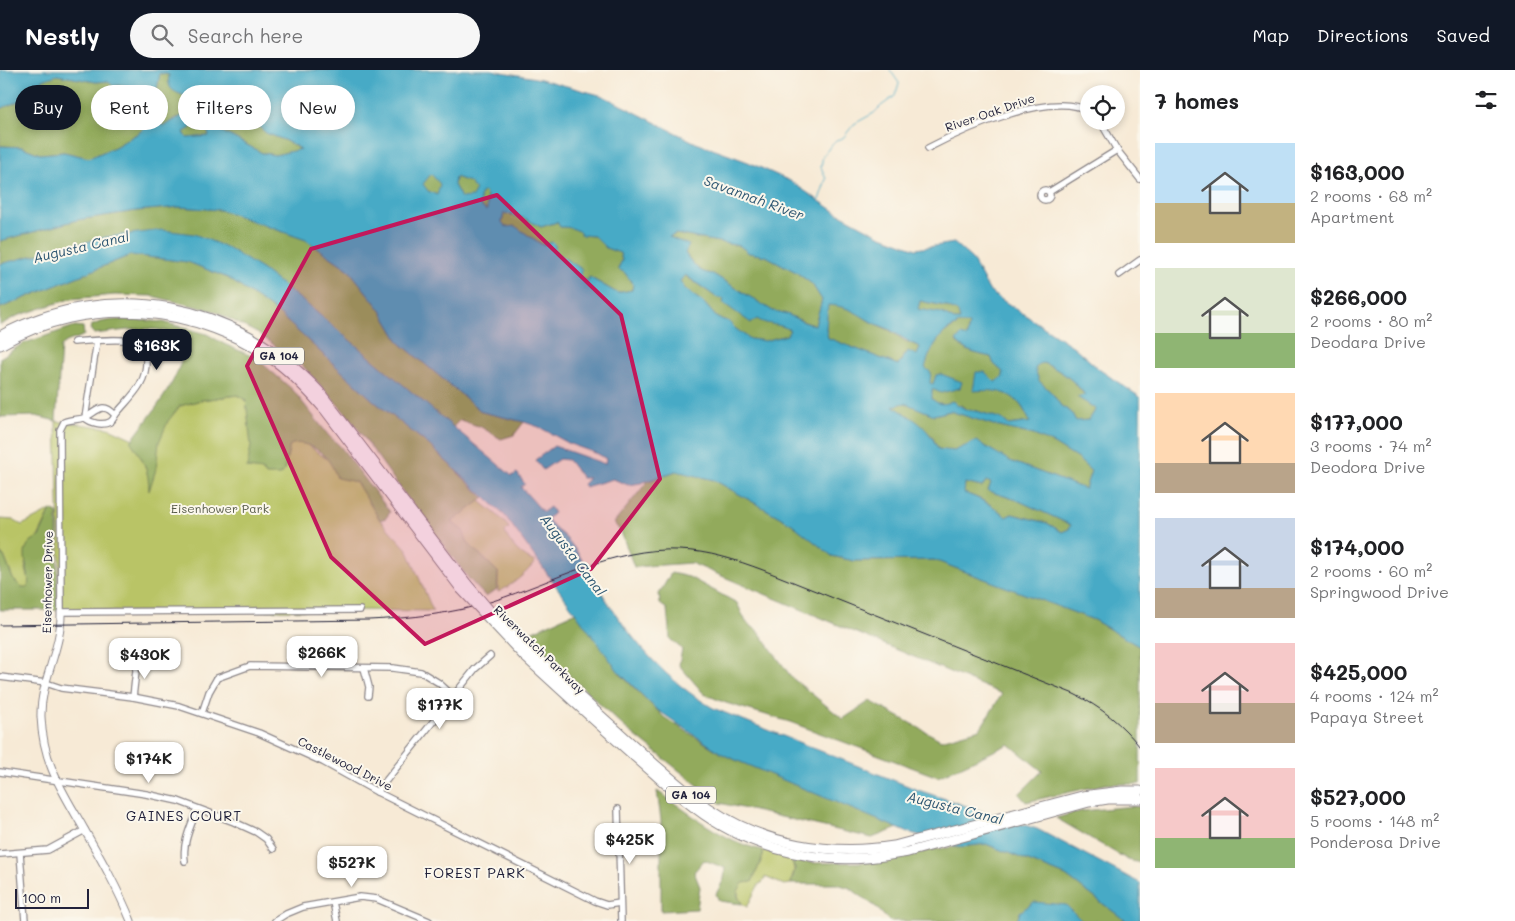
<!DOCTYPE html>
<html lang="en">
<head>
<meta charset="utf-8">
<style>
	:root { --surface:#fff; --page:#f6f6f6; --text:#202124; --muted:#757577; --accent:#111827 }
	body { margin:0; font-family:Mali,sans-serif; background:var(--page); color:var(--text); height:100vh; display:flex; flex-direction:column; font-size:19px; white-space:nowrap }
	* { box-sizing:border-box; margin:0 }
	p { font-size:16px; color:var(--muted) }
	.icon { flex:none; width:28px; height:28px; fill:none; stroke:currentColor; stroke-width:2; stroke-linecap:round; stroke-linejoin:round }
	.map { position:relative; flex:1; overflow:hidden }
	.details { display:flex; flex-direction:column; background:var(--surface); width:375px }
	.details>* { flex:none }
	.guide { position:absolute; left:15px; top:15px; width:475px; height:45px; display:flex; gap:10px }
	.buttons { position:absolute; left:1080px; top:15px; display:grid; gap:10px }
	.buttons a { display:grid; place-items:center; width:45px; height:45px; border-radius:50%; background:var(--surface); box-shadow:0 2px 8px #0003; font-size:25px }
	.scale { position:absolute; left:15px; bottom:12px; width:74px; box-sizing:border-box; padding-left:5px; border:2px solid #22223b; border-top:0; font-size:14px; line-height:18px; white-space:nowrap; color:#22223b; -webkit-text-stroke:4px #fbf7ec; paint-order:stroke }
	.price { position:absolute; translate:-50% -42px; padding:0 11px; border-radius:10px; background:#fff; color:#222; font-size:16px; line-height:32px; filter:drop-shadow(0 1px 2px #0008) }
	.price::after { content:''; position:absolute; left:50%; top:30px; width:15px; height:11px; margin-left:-8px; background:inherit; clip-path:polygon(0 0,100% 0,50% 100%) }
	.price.active { background:var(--accent); color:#fff }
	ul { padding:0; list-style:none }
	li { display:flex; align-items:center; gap:15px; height:125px; padding:0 15px }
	li span { display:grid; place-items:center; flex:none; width:140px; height:100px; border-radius:0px; color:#555 }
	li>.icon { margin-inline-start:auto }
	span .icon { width:60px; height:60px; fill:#fffc; stroke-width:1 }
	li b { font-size:21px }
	h2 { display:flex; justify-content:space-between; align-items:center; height:60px; padding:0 15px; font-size:21px }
	.pill { padding:0 18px; border-radius:22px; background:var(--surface); box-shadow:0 2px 8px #0003; font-size:18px; line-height:45px }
	.pill.active { background:var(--accent); color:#fff }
	header { display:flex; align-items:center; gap:30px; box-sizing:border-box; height:70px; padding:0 25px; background:var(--accent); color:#fff }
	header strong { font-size:24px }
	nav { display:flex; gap:28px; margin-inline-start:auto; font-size:18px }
	.search { width:350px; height:45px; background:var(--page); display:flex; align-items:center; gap:12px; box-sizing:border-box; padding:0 18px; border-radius:28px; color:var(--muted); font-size:19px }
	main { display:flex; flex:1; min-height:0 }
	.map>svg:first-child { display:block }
	.green { fill:#b9c466; stroke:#6e7350 }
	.forest { fill:#92aa5b; stroke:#5a664b }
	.water { fill:#46aac6; stroke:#346680; fill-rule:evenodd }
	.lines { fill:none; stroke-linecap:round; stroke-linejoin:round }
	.stream { stroke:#46aac6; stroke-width:1 }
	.minor-casing { stroke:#8c8688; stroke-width:8 }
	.tertiary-casing { stroke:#8c8688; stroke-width:9 }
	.primary-casing { stroke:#8c8688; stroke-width:11 }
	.minor { stroke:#fff; stroke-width:5.5 }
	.tertiary { stroke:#fff; stroke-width:7 }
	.primary { stroke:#fff; stroke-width:9 }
	.rail { stroke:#22223b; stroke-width:1 }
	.primary-bridge-casing { stroke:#8c8688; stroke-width:11; stroke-linecap:butt }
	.primary-bridge { stroke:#fff; stroke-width:9 }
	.marked { fill:#c2185b; fill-opacity:0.2; stroke:#c2185b; stroke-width:4; stroke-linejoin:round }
	.labels { text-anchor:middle; stroke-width:4; stroke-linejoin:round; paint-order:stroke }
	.shield { fill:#fbf7ec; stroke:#636270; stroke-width:1 }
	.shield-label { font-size:11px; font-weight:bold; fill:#22223b }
	.street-label { font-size:12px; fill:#22223b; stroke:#fbf7ec }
	.park-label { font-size:12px; fill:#575b4a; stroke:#fbf7ec }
	.water-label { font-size:14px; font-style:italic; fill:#305873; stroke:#fbf7ec }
	.neighbourhood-label { font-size:14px; letter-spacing:1px; fill:#22223b; stroke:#fbf7ec }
</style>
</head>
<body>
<header>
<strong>Nestly</strong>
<div class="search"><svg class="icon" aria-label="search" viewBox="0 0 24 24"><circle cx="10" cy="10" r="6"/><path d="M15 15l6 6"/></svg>Search here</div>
<nav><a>Map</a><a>Directions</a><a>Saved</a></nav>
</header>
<main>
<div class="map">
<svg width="1140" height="851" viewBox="0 0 1140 851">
	<rect width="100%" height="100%" fill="#fbf7ec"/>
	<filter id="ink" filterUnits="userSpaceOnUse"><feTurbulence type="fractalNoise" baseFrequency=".02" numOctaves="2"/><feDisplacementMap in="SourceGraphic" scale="10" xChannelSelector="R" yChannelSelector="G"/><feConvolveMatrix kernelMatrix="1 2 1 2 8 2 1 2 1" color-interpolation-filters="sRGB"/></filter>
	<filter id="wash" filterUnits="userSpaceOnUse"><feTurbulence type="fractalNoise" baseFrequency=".0096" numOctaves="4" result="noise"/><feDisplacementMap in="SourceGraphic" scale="20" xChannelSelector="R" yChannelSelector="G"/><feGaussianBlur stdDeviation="1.12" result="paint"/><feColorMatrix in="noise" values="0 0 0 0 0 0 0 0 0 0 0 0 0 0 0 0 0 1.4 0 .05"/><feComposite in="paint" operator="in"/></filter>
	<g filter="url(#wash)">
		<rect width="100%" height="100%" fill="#f7ead6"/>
		<!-- green -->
		<g class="green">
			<path d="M238 325 356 410 380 450 407 479 433 541 343 540 61 542 56 351 109 358 140 372 180 336 201 330Z"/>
			<path d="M480 431C490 440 502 447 509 458L505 462C510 475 522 487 535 492 528 502 510 517 498 522V502L475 480 468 473 463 461 453 453V451Z"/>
			<path d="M51 440 25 494 29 511 28 517 21 518 13 509 4 486 0 484V449L13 450 22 455Z"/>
			<path d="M763 780 791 790C797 802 792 802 791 814L784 815 765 807 762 813 759 814 747 837C737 831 735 821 743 812H752L763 786Z"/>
		</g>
		<!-- forest -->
		<g class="forest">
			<path d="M159 3 169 5 185 26 205 19H221L235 25 266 63 284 70 301 80 275 85 262 83 217 59 206 49 197 58 207 59 209 66 187 68 177 47 164 56 152 50 140 62 115 77 89 88 64 82 40 84 22 77 0 76V39L27 27 42 10 57 5 96 12 108 11 113 16 123 14 132 18 157 19Z"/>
			<path d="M431 104 441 114 437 125 428 121 422 114Z"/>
			<path d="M455 107 469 112 476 120 472 128H461L454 115Z"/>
			<path d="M484 121 487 126 488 141 480 136V124Z"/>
			<path d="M179 137 221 140 306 170 348 199 380 239 400 273 482 342 524 352 514 365 501 369 481 357 460 350 453 357 309 236 263 200 228 178 106 167 0 194V171L77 150 136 141Z"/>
			<path d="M504 143 526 149 541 157 557 152 560 157C569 157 577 158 582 165L594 166 606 178 620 183 625 203 633 214 632 220 617 223 590 207 588 211 581 208V199L525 163 506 157 502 152Z"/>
			<path d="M676 164 740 176 749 183 766 186 796 202 812 214 822 230 815 255C799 252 789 242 773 241L713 204C699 203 694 195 686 184 681 178 674 172 669 167Z"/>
			<path d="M131 185 188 192 228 208 278 243 375 332 429 375 484 428 453 451V453L463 461 468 473 475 480 498 502 497 519 486 527 469 509 400 418 350 348 301 294 257 263 214 241 152 226 115 225 70 229 17 246 0 255V238Z"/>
			<path d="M684 205 716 227 724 229 761 251 784 256 790 260 787 265 765 271 750 269 736 259 728 251 717 248 704 233 685 219 680 211Z"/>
			<path d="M920 231 945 236 958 242 960 250H954L942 243 917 239Z"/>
			<path d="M827 235H836L858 242 869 251 889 260 905 271 920 277 917 285 905 284 898 295 828 268 826 259Z"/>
			<path d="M139 250 163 252 207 264 224 274 256 288 293 320 329 366 340 376 390 442 386 448 380 450 356 412 337 408C335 403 333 397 330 393 323 381 304 369 290 375L284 401 281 405H266L262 400 247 398 251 376 246 330 238 325 201 330 180 336 168 351 159 372 156 399 149 421C149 399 143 390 131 372 144 351 215 274 164 261 145 256 114 262 94 264L90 259 91 256C105 248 124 250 139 250Z"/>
			<path d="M959 254H969L967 267 956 271C963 282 979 284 991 287L994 294 1003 302 1004 307 995 312 985 302 976 306 974 320C1006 319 1016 322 1030 352L1009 355 1002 349 977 341 967 340 961 335 937 333 931 328 932 319 962 313 940 304 936 305 933 314 930 313C928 308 925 303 925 297 926 285 936 270 945 262 949 259 954 258 959 254Z"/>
			<path d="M75 256 83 257 84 265C76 270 68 269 61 276L56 351 36 346 0 347V288L22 274Z"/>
			<path d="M1043 293C1061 300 1074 310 1085 326L1078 327 1096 339 1089 350 1076 351 1071 342 1061 336 1052 323 1039 311 1035 299 1039 294Z"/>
			<path d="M905 332 934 345 950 341 1000 357 1034 365 1054 374 1078 389 1091 401 1085 419 1010 391 977 372 954 381 937 379 933 367 893 336Z"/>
			<path d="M676 401 714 410 792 454 832 486 854 491 934 490 1094 550 1140 577V714H1106L1026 732 1019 724 1042 701 1009 674 938 707 790 652 726 633 704 624 679 595 682 579 670 569 667 539 660 534 659 524 671 503 689 507 737 533 746 552 759 562 792 608 843 649 870 631 941 670 980 659 1002 624 691 493 634 497 621 462 614 453 647 412Z"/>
			<path d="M986 410 991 413 988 421 1017 430 1071 455 1069 459 1062 462 1047 453 1012 444 1006 447C995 436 979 427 963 423L965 413 982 417Z"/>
			<path d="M51 440 57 443 58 540H0V484L4 486 13 509 21 517H28C32 499 13 477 39 467Z"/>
			<path d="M576 542 621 605 665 648 724 685 898 758 872 768 720 733 623 656 526 564Z"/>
			<path d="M657 721C690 743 723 772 763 780V786L752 812 743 813C737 822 735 823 742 834L719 831 716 824 724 809 725 798 704 790 694 802 700 817 697 839 661 841V750Z"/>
			<path d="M1133 736 1140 737V793L1128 790 1056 748 1082 741Z"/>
			<path d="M986 774 1066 806 1126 851H1082L1066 835 1020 842 1017 851H889L876 837 850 818 837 814H791L795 799 791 790 816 793 879 792 936 779Z"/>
		</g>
		<!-- water -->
		<g class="water">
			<path d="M0 0H491L541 9 603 26 696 73 748 92 790 111 836 142 879 165 916 179 954 173 972 189 990 222 1074 277 1100 300 1140 327V577L1094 550 934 490 854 491 832 486 792 454 714 410 676 401 641 413 628 415 613 409 585 417 583 414 589 408H582L568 390 559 389 543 400 535 390 554 376 605 394 606 389 598 384 570 374 539 357 524 352 482 342 400 273 380 239 348 199 306 170 221 140 180 137 136 141 77 150 0 171V76L22 77 40 84 64 82 89 88 115 77 140 62 152 50 164 56 187 43 192 49 191 58 184 62 187 68 209 66 207 59H196L199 53 206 49 217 59 262 83 275 85 301 79 284 70 266 63 255 53 235 25 221 19H205L185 26C172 21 167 19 169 5L160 3 157 19C149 19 140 20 132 18 125 16 121 14 113 16L108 11 96 12 57 5 42 10 40 22 0 39ZM431 104 440 114 437 125 428 121 423 114ZM455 107 469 112 476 120 472 127 461 128 454 115ZM484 121 487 126V141L480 136V124ZM504 143 526 149 541 157 557 152 560 157C569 157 577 158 582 165L594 166 606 178 620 183 622 190 618 199 625 203 633 214 632 220 617 223 589 207 588 211 581 208 582 199 556 183 555 175 552 172 542 175 515 156 506 157 502 152ZM676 164 740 176 749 183 766 186 796 202 812 214 822 230 815 255C799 253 790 242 773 241L713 204C699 203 693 195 685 183L689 175 669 167ZM685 205 716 227 724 229 723 233 751 253 757 249C767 256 780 253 790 260L787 265 765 271 750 269 736 259 728 251 717 248 704 233 685 219 680 211ZM920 231 945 236 958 242 960 250H954L942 243 918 239ZM828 235C845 236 854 241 868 250 874 254 882 256 889 259 900 266 908 272 920 277L917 285 908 281 898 295 828 268 826 259ZM959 254H969L967 267 961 265 956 271C964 282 979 284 991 287L994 294 1003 302V307L995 312 985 302H976L973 321C1003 319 1018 323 1030 352L1009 355 1002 349 977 341 967 340 952 331C943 335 939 335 932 329V319L941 323 960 318 962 312 941 304 936 305 933 314 930 313 931 302 925 298C928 285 935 272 945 262 948 259 954 257 959 254ZM1043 293C1061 300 1074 310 1085 325L1077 327 1096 339 1089 350 1076 351 1071 342 1061 336 1052 323 1039 311 1035 299 1039 294ZM905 333 934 345 950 341 1000 357 1034 365 1054 374 1078 389 1091 401 1085 419 1010 391 976 371 954 381 938 379C928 356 914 349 893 336ZM986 411 991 413 988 421 1017 430 1071 455 1069 459 1062 462 1047 453 1012 444 1006 447C995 436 979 428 964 423L965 413 982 417Z"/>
			<path d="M162 160 194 164 228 178 263 200 309 236 512 406 517 403 525 414 521 417 543 442 550 437 554 443 548 448C550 457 559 461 565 467 570 472 575 479 579 485 589 500 597 516 607 531 636 575 667 611 713 638L918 720 1037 759 1140 813V851H1126L1066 806 986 774 961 777 904 761 724 685 656 639 618 601 505 446 429 375 375 332 278 243 228 208 188 192 131 185 0 238V194L106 167Z"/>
			<path d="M1034 832 1066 835 1082 851H1017L1020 842Z"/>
		</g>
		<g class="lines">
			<!-- stream -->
			<path class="stream" d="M819 130 826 109 821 97 823 86 832 74 836 70 843 68 854 54 874 43 881 36 895 26 899 13 890 0"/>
		</g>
	</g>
	<g filter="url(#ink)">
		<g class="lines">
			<defs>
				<g id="minor">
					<path d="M1100 51 1117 80 1140 109"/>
					<path d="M928 78C964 59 1051 20 1089 41"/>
					<circle cx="1045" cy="125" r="5"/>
					<path d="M1049 122 1117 80"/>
					<path d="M1119 205 1140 190"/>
					<path d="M74 272C88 271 129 267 139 273 146 277 146 284 146 290 147 314 131 326 117 343 114 346 114 350 110 352 102 356 91 353 85 348"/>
					<path d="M115 345C102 330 96 343 84 348 77 350 70 349 64 352L60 360 61 542 360 540"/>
					<path d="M85 348 97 271"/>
					<path d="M364 598 369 617 368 626"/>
					<path d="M0 607 46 613 61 618 133 627 179 636 259 663 323 692 377 722 595 831 607 835 620 833"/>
					<path d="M133 627 137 592"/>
					<path d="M202 643 209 622 217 608 250 596 393 598 421 602 439 613 453 626"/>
					<path d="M0 702 146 724 178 731 234 752 256 762 266 769 273 779"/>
					<path d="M377 722 475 599 490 586"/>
					<path d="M618 739 621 851"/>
					<path d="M20 783 25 851"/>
					<path d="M0 784 48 780 85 760"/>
					<path d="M185 791C182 773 191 756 197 739"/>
					<path d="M333 832 337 851"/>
					<path d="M275 851 286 844 303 837 360 827 377 829 429 851"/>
				</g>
				<path id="tertiary" d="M61 542C62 579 40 611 41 647 43 694 62 720 84 759 101 789 118 819 131 851"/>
				<g id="primary">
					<path d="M0 266C111 207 234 231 319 321L467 514"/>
					<path d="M0 275C87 224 200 234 279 294 296 307 311 324 325 340L461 519"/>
					<path d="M529 580C562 611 596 641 630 672 656 695 681 719 709 738 764 775 830 786 894 776L1082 726 1122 721H1140"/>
					<path d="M524 586C561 620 597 653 634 686 654 703 673 722 695 738 742 774 807 793 866 788 880 787 894 784 908 782L1089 732 1108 729H1140"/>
				</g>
			</defs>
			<!-- minor casing -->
			<use href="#minor" class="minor-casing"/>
			<!-- tertiary casing -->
			<use href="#tertiary" class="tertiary-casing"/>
			<!-- primary casing -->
			<use href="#primary" class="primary-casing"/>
			<!-- minor -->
			<use href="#minor" class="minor"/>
			<!-- tertiary -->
			<use href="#tertiary" class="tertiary"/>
			<!-- primary -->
			<use href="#primary" class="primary"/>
			<!-- rail -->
			<path class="rail" d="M0 555 369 550C411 548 453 544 493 531 553 512 614 477 679 480 709 481 736 490 763 500L1074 624C1101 637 1122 654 1140 677"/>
			<defs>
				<g id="primary-bridge">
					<path d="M467 514 496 548 529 580"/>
					<path d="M461 519 524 586"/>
				</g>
			</defs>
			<!-- primary-bridge casing -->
			<use href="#primary-bridge" class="primary-bridge-casing"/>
			<!-- primary-bridge -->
			<use href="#primary-bridge" class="primary-bridge"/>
		</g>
	</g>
	<!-- marked area -->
	<path class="marked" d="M497 125 621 245 660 409 591 499 425 574 331 487 247 296 311 179Z"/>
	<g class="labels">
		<!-- shield labels -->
		<g class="shield">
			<rect x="254" y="277.5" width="50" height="17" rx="4"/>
			<rect x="666" y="716.5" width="50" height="17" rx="4"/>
		</g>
		<g class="shield-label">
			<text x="279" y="290">GA 104</text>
			<text x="691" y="729">GA 104</text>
		</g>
		<!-- street labels -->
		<g class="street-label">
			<text transform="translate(990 43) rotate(-19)" y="4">River Oak Drive</text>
			<text transform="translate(48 512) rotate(-89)" y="4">Eisenhower Drive</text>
			<text transform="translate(539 580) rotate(44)" y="4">Riverwatch Parkway</text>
			<text transform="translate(345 694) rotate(27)" y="4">Castlewood Drive</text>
		</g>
		<!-- park labels -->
		<g class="park-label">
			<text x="220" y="443">Eisenhower Park</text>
		</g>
		<!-- water labels -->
		<g class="water-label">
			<text transform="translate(754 128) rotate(20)" y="5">Savannah River</text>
			<text transform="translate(81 177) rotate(-13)" y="5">Augusta Canal</text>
			<text transform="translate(573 485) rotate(53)" y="5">Augusta Canal</text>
			<text transform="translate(955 738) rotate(14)" y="5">Augusta Canal</text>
		</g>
		<!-- neighbourhood labels -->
		<g class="neighbourhood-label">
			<text x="184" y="751">GAINES COURT</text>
			<text x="475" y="808">FOREST PARK</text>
		</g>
	</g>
</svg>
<div class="buttons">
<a><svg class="icon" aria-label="locate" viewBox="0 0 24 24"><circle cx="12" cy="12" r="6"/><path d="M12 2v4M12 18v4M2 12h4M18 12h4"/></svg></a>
</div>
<div class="scale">100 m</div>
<b class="price active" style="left:157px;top:301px">$163K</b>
<b class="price" style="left:322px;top:608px">$266K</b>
<b class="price" style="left:145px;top:610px">$430K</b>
<b class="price" style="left:440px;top:660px">$177K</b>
<b class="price" style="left:149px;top:714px">$174K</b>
<b class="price" style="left:630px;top:795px">$425K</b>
<b class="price" style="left:352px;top:818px">$527K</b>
<div class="guide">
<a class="pill active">Buy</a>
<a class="pill">Rent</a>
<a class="pill">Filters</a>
<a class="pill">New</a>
</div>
</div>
<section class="details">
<h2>7 homes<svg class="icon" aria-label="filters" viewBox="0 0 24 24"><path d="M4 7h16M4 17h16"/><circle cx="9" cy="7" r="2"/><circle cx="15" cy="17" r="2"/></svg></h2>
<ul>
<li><span style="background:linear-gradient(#bfe0f5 60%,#c2b280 0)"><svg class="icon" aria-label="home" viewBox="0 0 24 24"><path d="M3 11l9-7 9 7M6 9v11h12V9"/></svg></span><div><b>$163,000</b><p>2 rooms · 68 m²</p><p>Apartment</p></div></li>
<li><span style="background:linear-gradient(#dfe7d0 65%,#8fb573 0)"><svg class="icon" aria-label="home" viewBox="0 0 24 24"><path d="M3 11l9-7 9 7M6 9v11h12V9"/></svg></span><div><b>$266,000</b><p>2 rooms · 80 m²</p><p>Deodara Drive</p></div></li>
<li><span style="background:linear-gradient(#ffd9b3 70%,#b9a48a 0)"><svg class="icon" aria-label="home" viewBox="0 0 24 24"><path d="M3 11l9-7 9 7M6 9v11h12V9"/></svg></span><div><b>$177,000</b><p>3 rooms · 74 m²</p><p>Deodora Drive</p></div></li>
<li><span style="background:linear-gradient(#c9d6e8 70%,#b9a48a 0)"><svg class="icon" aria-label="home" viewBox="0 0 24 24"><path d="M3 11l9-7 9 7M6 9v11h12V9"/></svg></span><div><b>$174,000</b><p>2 rooms · 60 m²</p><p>Springwood Drive</p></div></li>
<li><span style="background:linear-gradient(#f6c9c9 60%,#b9a48a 0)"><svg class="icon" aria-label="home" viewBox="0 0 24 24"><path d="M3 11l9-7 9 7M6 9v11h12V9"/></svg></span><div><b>$425,000</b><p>4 rooms · 124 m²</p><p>Papaya Street</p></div></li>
<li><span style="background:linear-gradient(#f6c9c9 70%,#8fb573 0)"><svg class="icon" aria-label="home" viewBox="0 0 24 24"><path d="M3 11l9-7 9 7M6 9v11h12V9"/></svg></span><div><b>$527,000</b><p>5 rooms · 148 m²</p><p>Ponderosa Drive</p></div></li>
</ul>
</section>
</main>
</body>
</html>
